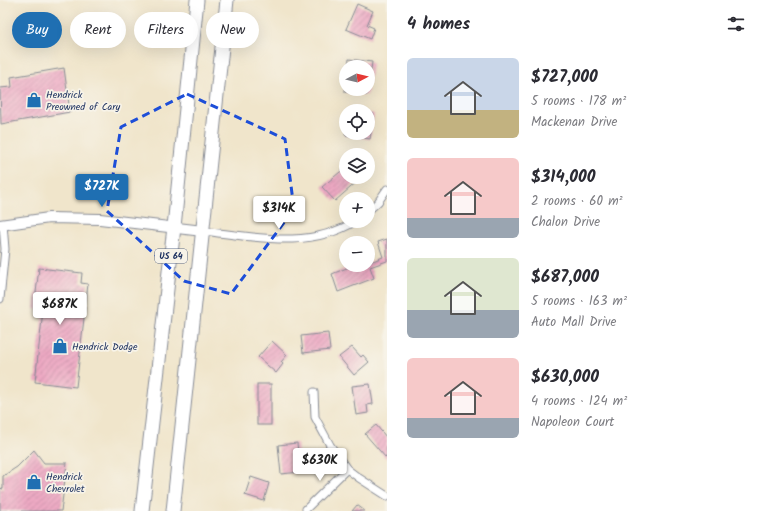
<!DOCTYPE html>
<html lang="en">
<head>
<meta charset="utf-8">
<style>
	:root { --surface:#fff; --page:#f7f7f7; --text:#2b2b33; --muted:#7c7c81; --accent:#1f6fb2 }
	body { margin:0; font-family:Kalam,sans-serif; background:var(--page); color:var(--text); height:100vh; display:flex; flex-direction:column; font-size:15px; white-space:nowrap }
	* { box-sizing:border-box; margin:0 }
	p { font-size:13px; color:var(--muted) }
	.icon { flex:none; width:22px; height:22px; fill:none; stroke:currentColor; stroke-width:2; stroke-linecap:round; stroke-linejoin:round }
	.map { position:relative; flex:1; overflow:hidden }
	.side { display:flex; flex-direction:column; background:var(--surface); width:380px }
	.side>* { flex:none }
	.banner { position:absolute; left:12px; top:12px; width:315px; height:36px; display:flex; gap:8px }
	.needle { width:26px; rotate:83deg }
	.controls { position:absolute; left:339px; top:60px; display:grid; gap:8px }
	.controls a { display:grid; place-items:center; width:36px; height:36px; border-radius:50%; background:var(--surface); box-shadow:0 4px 16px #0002; font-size:20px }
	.price { position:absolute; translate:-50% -34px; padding:0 9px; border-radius:4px; background:#fff; color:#222; font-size:13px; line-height:26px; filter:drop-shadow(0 1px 2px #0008) }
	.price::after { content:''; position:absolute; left:50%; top:24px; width:12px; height:9px; margin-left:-6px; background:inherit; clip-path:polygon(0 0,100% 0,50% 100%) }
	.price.on { background:var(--accent); color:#fff }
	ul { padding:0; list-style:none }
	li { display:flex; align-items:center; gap:12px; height:100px; padding:0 20px }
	li span { display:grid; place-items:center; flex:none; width:112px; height:80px; border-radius:6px; color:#555 }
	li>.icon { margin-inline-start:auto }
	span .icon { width:48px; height:48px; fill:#fffc; stroke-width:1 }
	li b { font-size:17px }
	h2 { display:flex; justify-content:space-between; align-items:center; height:48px; padding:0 20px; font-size:17px }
	.pill { padding:0 14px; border-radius:18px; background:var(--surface); box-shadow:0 4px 16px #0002; font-size:14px; line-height:36px }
	.pill.on { background:var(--accent); color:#fff }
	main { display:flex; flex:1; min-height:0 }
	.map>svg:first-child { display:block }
	.building { fill:url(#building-hatch) }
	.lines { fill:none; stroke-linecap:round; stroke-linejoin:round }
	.street-casing { stroke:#868a94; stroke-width:9 }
	.secondary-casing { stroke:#868a94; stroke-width:12 }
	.highway-casing { stroke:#868a94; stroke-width:15 }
	.street { stroke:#fff; stroke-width:7 }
	.secondary { stroke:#fff; stroke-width:10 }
	.highway { stroke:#fff; stroke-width:13 }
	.marked { fill:none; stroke:#1d4ed8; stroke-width:3; stroke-dasharray:8 5; stroke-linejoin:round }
	.labels { text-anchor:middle; stroke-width:3.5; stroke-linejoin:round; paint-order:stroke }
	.shield { fill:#f7f3e8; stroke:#5d6a87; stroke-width:1 }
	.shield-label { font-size:9px; font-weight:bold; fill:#1b2f5e }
	.poi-label { font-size:10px; fill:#1b2f5e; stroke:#f7f3e8; text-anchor:start }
</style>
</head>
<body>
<main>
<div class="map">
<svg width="387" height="511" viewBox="0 0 387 511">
	<defs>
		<pattern id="building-hatch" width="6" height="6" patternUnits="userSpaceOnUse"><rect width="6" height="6" fill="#eda9c3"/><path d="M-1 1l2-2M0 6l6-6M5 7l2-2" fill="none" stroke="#bf8aa2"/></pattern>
	</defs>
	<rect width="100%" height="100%" fill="#f7f3e8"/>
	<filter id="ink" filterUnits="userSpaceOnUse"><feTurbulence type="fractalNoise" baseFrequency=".025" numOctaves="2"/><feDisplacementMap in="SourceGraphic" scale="8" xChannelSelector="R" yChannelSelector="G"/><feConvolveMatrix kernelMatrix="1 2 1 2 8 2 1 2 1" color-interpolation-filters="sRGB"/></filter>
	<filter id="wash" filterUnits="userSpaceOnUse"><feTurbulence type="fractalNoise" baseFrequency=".012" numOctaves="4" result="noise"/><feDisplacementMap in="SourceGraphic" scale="16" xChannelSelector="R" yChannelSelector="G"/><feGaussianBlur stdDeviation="0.9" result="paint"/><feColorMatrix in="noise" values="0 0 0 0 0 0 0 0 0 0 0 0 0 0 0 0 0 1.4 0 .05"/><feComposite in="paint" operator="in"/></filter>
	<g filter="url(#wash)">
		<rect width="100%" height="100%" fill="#f0e5cb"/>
		<g id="blocks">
			<!-- building -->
			<g class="building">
				<path d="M357 4 373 11 367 25 374 28 370 39 346 29Z"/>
				<path d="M349 59 372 62 369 85 368 67H348Z"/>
				<path d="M64 68 70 112 1 124 0 88 12 87 11 77Z"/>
				<path d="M345 89H368L367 95 345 92Z"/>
				<path d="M368 113 374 114 370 139 345 135V133H368Z"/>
				<path d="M346 167V177H356L359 180 335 201 322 187Z"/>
				<path d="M387 239V261L370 267 374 278 338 292 332 274 354 265H368V263L383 257 378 242Z"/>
				<path d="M39 268 82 273 81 283 88 284 76 387 35 382 43 310 34 309Z"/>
				<path d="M328 333 330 350 303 353 301 336Z"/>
				<path d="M272 341 287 355 281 362 283 364 276 373 258 357Z"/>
				<path d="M352 347 361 357 363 355 369 362 354 375 339 357Z"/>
				<rect x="257" y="384" width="14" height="41"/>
				<path d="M370 384 373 404 367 405 368 413 356 415 352 386Z"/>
				<path d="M376 425 387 438V457L386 458 365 434Z"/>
				<path d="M297 443 300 472 281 474 278 445Z"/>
				<path d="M34 450 44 463H67L61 511H0V488L3 489V476L17 467Z"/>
				<path d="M251 477 269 483 264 501 245 495Z"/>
				<path d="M357 505 365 511H352Z"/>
			</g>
		</g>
	</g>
	<g filter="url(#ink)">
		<use href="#blocks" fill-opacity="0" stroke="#868a94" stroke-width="1"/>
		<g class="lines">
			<defs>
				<g id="street">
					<path d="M368 211 378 202 387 189"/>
					<path d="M203 231C255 237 309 250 356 221"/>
					<path d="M0 299 5 249 3 224"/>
					<path d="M314 392 315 417 330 445 347 469 359 478 387 496"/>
					<path d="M306 509 347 469"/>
				</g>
				<path id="secondary" d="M0 225 49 218 100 219 203 231"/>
				<g id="highway">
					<path d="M142 511 174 227 197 0"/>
					<path d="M173 511 227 0"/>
				</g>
			</defs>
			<!-- street casing -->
			<use href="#street" class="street-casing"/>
			<!-- secondary casing -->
			<use href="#secondary" class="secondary-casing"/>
			<!-- highway casing -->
			<use href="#highway" class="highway-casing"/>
			<!-- street -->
			<use href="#street" class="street"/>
			<!-- secondary -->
			<use href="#secondary" class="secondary"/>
			<!-- highway -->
			<use href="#highway" class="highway"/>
		</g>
	</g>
	<!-- marked area -->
	<path class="marked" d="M187 94 285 139 294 209 231 294 184 281 107 211 121 127Z"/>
	<!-- icons -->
	<defs>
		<symbol id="shop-bare" viewBox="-9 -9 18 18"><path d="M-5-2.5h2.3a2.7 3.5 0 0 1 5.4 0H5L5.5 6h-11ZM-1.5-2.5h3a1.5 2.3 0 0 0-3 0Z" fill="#1f6fb2" stroke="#f7f3e8" stroke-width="2.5" paint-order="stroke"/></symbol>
	</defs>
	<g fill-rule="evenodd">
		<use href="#shop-bare" x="23" y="89" width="22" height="22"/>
		<use href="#shop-bare" x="49" y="335" width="22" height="22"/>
		<use href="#shop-bare" x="23" y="471" width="22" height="22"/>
	</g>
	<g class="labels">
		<!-- shield labels -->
		<rect class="shield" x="155" y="249" width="32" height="14" rx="3"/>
		<g class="shield-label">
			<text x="171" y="259">US 64</text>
		</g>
		<!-- poi labels -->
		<g class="poi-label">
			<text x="46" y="98">Hendrick<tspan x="46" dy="12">Preowned of Cary</tspan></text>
			<text x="72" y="350">Hendrick Dodge</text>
			<text x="46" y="480">Hendrick<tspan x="46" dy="12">Chevrolet</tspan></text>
		</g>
	</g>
</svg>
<div class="controls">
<a><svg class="needle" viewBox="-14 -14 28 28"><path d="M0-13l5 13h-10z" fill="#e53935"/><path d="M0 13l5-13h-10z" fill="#7c7c81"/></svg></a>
<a><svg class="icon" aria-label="locate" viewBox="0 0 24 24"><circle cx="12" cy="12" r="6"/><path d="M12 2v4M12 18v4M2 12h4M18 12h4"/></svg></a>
<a><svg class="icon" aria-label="layers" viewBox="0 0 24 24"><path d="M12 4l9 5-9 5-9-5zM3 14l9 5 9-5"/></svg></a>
<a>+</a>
<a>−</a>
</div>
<b class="price on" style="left:102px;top:208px">$727K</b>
<b class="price" style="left:279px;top:230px">$314K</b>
<b class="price" style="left:60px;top:326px">$687K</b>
<b class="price" style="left:320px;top:482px">$630K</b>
<div class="banner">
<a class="pill on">Buy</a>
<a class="pill">Rent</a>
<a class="pill">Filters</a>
<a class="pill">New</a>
</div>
</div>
<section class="side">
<h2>4 homes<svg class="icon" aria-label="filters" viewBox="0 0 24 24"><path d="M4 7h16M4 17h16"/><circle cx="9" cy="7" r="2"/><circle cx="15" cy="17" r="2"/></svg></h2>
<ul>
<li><span style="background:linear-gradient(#c9d6e8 65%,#c2b280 0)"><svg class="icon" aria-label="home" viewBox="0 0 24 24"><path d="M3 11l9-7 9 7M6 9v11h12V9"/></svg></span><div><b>$727,000</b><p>5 rooms · 178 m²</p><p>Mackenan Drive</p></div></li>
<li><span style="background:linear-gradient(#f6c9c9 75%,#9aa5b1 0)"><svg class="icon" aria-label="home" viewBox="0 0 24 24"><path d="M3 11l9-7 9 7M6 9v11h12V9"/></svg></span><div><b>$314,000</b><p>2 rooms · 60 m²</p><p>Chalon Drive</p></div></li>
<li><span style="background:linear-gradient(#dfe7d0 65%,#9aa5b1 0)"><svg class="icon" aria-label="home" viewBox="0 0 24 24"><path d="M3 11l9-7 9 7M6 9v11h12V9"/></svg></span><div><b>$687,000</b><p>5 rooms · 163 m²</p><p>Auto Mall Drive</p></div></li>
<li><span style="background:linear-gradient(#f6c9c9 75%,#9aa5b1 0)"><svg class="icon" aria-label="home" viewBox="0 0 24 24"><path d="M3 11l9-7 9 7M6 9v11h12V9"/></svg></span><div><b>$630,000</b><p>4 rooms · 124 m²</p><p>Napoleon Court</p></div></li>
</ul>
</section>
</main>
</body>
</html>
